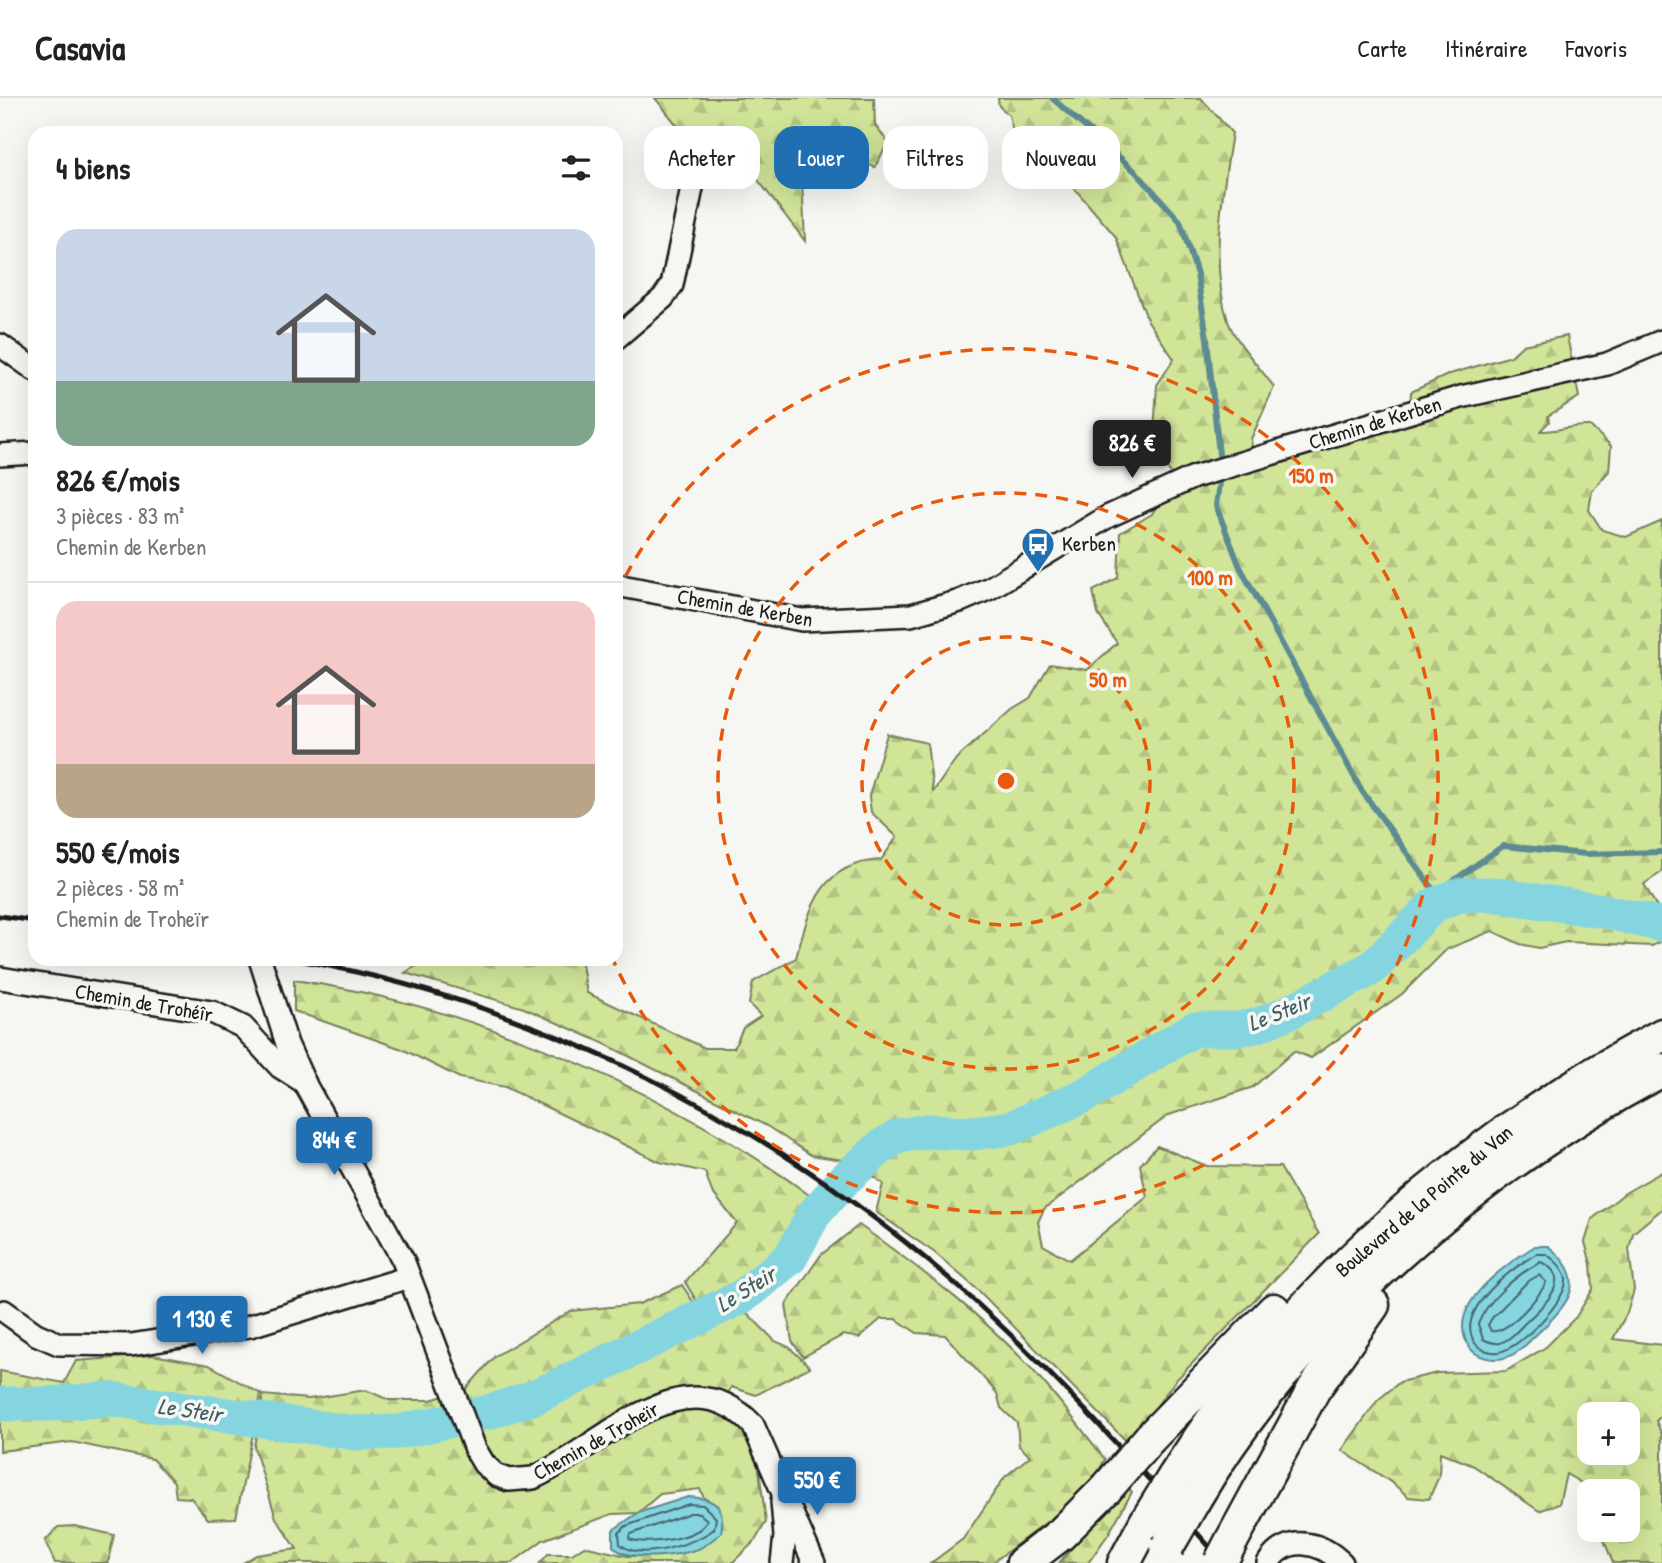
<!DOCTYPE html>
<html lang="fr">
<head>
<meta charset="utf-8">
<style>
	:root { --surface:#fff; --page:#f6f6f6; --text:#222; --muted:#767676; --line:#e0e0e0; --accent:#1f6fb2 }
	body { margin:0; font-family:"Patrick Hand",sans-serif; background:var(--page); color:var(--text); height:100vh; display:flex; flex-direction:column; font-size:26px; white-space:nowrap }
	* { box-sizing:border-box; margin:0 }
	p { font-size:23px; color:var(--muted) }
	.icon { flex:none; width:38px; height:38px; fill:none; stroke:currentColor; stroke-width:2; stroke-linecap:round; stroke-linejoin:round }
	.map { position:relative; flex:1; overflow:hidden }
	.details { position:absolute; left:28px; top:28px; width:595px; height:840px; display:flex; flex-direction:column; background:var(--surface); border-radius:21px; box-shadow:0 7px 28px #0002 }
	.details>* { flex:none }
	.top-card { position:absolute; left:644px; top:28px; width:665px; height:63px; display:flex; gap:14px }
	.buttons { position:absolute; left:1577px; top:1304px; display:grid; gap:14px }
	.buttons a { display:grid; place-items:center; width:63px; height:63px; border-radius:14px; background:var(--surface); box-shadow:0 7px 28px #0002; font-size:35px }
	.price { position:absolute; translate:-50% -60px; padding:0 16px; border-radius:7px; background:var(--accent); color:#fff; font-size:23px; line-height:46px; filter:drop-shadow(0 2px 4px #0008) }
	.price::after { content:''; position:absolute; left:50%; top:42px; width:21px; height:16px; margin-left:-10px; background:inherit; clip-path:polygon(0 0,100% 0,50% 100%) }
	.price.active { background:#222; color:#fff }
	ul { padding:0; list-style:none }
	li { display:grid; align-content:center; gap:14px; height:371px; padding:0 28px }
	li+li { border-top:2px solid var(--line) }
	li span { display:grid; place-items:center; height:217px; border-radius:21px; color:#555 }
	li>.icon { margin-inline-start:auto }
	span .icon { width:126px; height:126px; fill:#fffc; stroke-width:1 }
	li b { font-size:30px }
	h2 { display:flex; justify-content:space-between; align-items:center; height:84px; padding:0 28px; font-size:30px }
	.tag { padding:0 24px; border-radius:21px; background:var(--surface); box-shadow:0 7px 28px #0002; font-size:24px; line-height:63px }
	.tag.active { background:var(--accent); color:#fff }
	header { display:flex; align-items:center; gap:42px; box-sizing:border-box; height:98px; padding:0 35px; background:var(--surface); border-bottom:2px solid var(--line) }
	header strong { font-size:33px }
	nav { display:flex; gap:38px; margin-inline-start:auto; font-size:24px }
	.map>svg:first-child { display:block }
	.forest { fill:url(#forest-firs); stroke:#76805a; stroke-width:2; fill-rule:evenodd }
	.water { fill:#85d5e1; stroke:#5b8b92; stroke-width:2 }
	.lines { fill:none; stroke-linecap:round; stroke-linejoin:round }
	.shore { stroke:#46666b; stroke-width:2 }
	.stream { stroke:#5b8b92; stroke-width:6 }
	.river { stroke:#85d5e1; stroke-width:35 }
	.minor-casing { stroke:#1c1c1c; stroke-width:26 }
	.highway-casing { stroke:#1c1c1c; stroke-width:37 }
	.minor { stroke:#f6f6f2; stroke-width:21 }
	.highway { stroke:#f6f6f2; stroke-width:32 }
	.rail { stroke:#1c1c1c; stroke-width:5 }
	.highway-bridge-casing { stroke:#1c1c1c; stroke-width:37; stroke-linecap:butt }
	.highway-bridge { stroke:#f6f6f2; stroke-width:32 }
	.ring { fill:none; stroke:#e8590c; stroke-width:3.5; stroke-dasharray:12 9 }
	.labels { text-anchor:middle; stroke-width:7; stroke-linejoin:round; paint-order:stroke }
	.street-label { font-size:21px; fill:#1c1c1c; stroke:#f6f6f2 }
	.poi-label { font-size:21px; fill:#1c1c1c; stroke:#f6f6f2; text-anchor:start }
	.water-label { font-size:23px; font-style:italic; fill:#415d61; stroke:#f6f6f2 }
	.centre { fill:#e8590c; stroke:#f6f6f2; stroke-width:3.5 }
	.ring-label { font-size:21px; text-anchor:middle; font-weight:bold; fill:#e8590c; stroke:#f6f6f2; stroke-width:7; stroke-linejoin:round; paint-order:stroke }
</style>
</head>
<body>
<header>
<strong>Casavia</strong>
<nav><a>Carte</a><a>Itinéraire</a><a>Favoris</a></nav>
</header>
<div class="map">
<svg width="1662" height="1465" viewBox="0 0 1662 1465">
	<defs>
		<pattern id="forest-firs" width="22" height="20" patternUnits="userSpaceOnUse" patternTransform="scale(1.75)"><rect width="22" height="20" fill="#d1e599"/><path d="M5 1l3.5 6h-7zM16 11l3.5 6h-7z" fill="#b3c483"/></pattern>
	</defs>
	<rect width="100%" height="100%" fill="#f6f6f2"/>
	<filter id="ink" filterUnits="userSpaceOnUse"><feTurbulence type="fractalNoise" baseFrequency=".0143" numOctaves="2"/><feDisplacementMap in="SourceGraphic" scale="14" xChannelSelector="R" yChannelSelector="G"/><feConvolveMatrix kernelMatrix="1 2 1 2 8 2 1 2 1" color-interpolation-filters="sRGB"/></filter>
	<g filter="url(#ink)">
		<!-- forest -->
		<g class="forest">
			<path d="M655 0H874L875 27 888 44 875 69C840 55 834 62 802 80L805 143 755 78 702 58Z"/>
			<path d="M998 0H1201L1232 35C1223 94 1209 164 1228 223 1234 242 1262 272 1274 289L1251 341 1255 370 1409 324 1411 294 1450 276 1511 258 1523 247 1567 238 1579 299 1548 318 1549 324 1540 333C1558 333 1572 327 1590 328L1611 348 1609 373 1592 393 1589 412 1602 432 1626 439 1662 423V774L1644 786 1658 811 1662 812V843L1652 848 1566 844 1539 850 1520 846 1492 833 1447 851 1402 896 1311 960 1294 953 1253 989 1169 1017 1044 1111 1038 1124 1043 1147 1070 1162 1147 1099 1140 1067 1157 1048 1207 1068 1280 1069 1319 1136 1175 1283 1129 1346 979 1193 935 1155 876 1114 883 1086 855 1064 811 1057 767 1028 603 945 524 910 405 875 427 861H581L587 895 705 950H734L743 930 761 918 749 906 753 884 796 860C810 808 821 765 881 762L897 739 871 714 869 698 887 636 927 645 933 694 956 661 1012 611 1030 600 1050 566 1087 572 1117 545 1098 516 1093 493 1118 480 1120 435 1152 416 1173 378 1153 351 1157 287 1174 261 1148 223 1116 139 1035 44 1015 42 1009 17 999 8Z"/>
			<path d="M294 882C476 908 673 995 819 1104L777 1154 702 1212 685 1184 737 1125 712 1094 705 1074 660 1064 505 989 460 980 402 951 294 913Z"/>
			<path d="M1662 1074V1111L1633 1135 1629 1151 1634 1192 1627 1215 1613 1241 1662 1247V1317L1656 1323 1662 1337V1465H1613L1600 1432H1628V1393H1595L1566 1376 1559 1406 1539 1413 1474 1368 1440 1354 1439 1378 1429 1401 1408 1399C1389 1379 1364 1369 1342 1352L1378 1302 1400 1284 1437 1275 1506 1273 1546 1249 1576 1219 1593 1191 1591 1166 1585 1144 1592 1121 1625 1095ZM1589 1316H1628V1354H1589Z"/>
			<path d="M859 1127C924 1173 993 1225 1045 1286 1066 1310 1085 1336 1105 1361L1092 1385 1073 1404 992 1465H931L963 1441 1005 1379 1030 1358 1019 1348 1017 1325 1001 1310 997 1295 945 1237 917 1235 896 1221H881L859 1240 843 1237 803 1259 792 1243 786 1207 821 1157Z"/>
			<path d="M682 1187 696 1208 715 1226 747 1215 775 1243 789 1249 810 1269 756 1297 731 1289 727 1299 698 1308 743 1323 757 1356 766 1424 755 1443 732 1465H540L548 1456H572L584 1448 627 1458H659L718 1408 704 1400 700 1391 660 1396 638 1415 612 1416 543 1442 512 1465H243L256 1457 297 1451 276 1420 254 1349 263 1297 309 1301 366 1292 389 1302H430L465 1292 495 1258 571 1213 639 1206Z"/>
			<path d="M153 1257 209 1267 261 1296 236 1420 208 1421 191 1400 176 1399 174 1384 152 1361 72 1344 0 1353V1273L64 1285 76 1263Z"/>
			<path d="M1126 1387 1132 1394 1109 1435 1088 1465H1059Z"/>
			<path d="M75 1428 114 1437 108 1465H55L45 1443 58 1429Z"/>
		</g>
		<!-- water -->
		<g class="water">
			<path d="M1535 1148H1548C1590 1182 1570 1204 1538 1235 1528 1244 1518 1257 1504 1260 1493 1263 1476 1259 1470 1250 1442 1210 1505 1167 1535 1148Z"/>
			<path d="M688 1399C715 1400 726 1409 721 1435 713 1441 706 1448 698 1451 677 1458 628 1465 613 1448V1432L638 1415Z"/>
		</g>
		<g class="lines">
			<!-- shore -->
			<g class="shore">
				<path d="M1536 1156H1546C1555 1162 1564 1170 1566 1181 1568 1202 1519 1251 1499 1254 1490 1255 1480 1252 1475 1245 1453 1213 1513 1170 1536 1156Z"/>
				<path d="M1541 1164C1576 1180 1542 1209 1526 1224 1518 1232 1510 1242 1500 1245 1494 1246 1489 1244 1483 1241L1478 1226C1488 1201 1517 1176 1541 1164Z"/>
				<path d="M1539 1177 1546 1184C1541 1198 1506 1237 1491 1233L1488 1227 1492 1220 1527 1184Z"/>
				<path d="M689 1406 703 1407 716 1420 714 1431C695 1446 640 1464 620 1446L619 1435 626 1428Z"/>
				<path d="M690 1415H699L707 1422C701 1441 646 1448 629 1441L631 1436Z"/>
			</g>
			<!-- stream -->
			<g class="stream">
				<path d="M1052 0 1136 74 1180 123 1197 176 1207 241 1220 366"/>
				<path d="M1220 377 1216 408 1240 469 1362 693 1436 795"/>
				<path d="M1434 807 1436 795 1503 748 1586 756 1662 754"/>
			</g>
			<!-- river -->
			<path class="river" d="M0 1306H50L110 1301 356 1335 398 1334 489 1314 535 1299 743 1198 790 1160 814 1116 845 1081 882 1048 899 1038 927 1033 974 1035 1011 1030 1085 997 1194 931H1237L1256 928 1291 913 1372 870 1434 807 1459 797 1490 796 1604 813 1662 827"/>
			<defs>
				<g id="minor">
					<path d="M616 240 663 200 672 187 698 61"/>
					<path d="M0 247 35 272"/>
					<path d="M0 357 35 355"/>
					<path d="M616 487 802 522 911 517 960 503 990 490 1107 419 1194 379 1461 299 1607 266 1662 243"/>
					<path d="M260 861 287 946 305 986 403 1162 475 1351 484 1366 496 1377 509 1382 533 1380C599 1351 684 1253 753 1327L814 1465"/>
					<path d="M0 880 212 914 243 929 280 969 305 985"/>
					<path d="M4 1213 36 1236 59 1246 131 1247 250 1228 409 1179"/>
					<path d="M782 1465 785 1438 782 1403"/>
					<path d="M1268 1465C1286 1436 1320 1443 1342 1465"/>
				</g>
				<g id="highway">
					<path d="M1150 1340 1274 1212"/>
					<path d="M1174 1379C1294 1190 1465 1042 1662 937"/>
					<path d="M1194 1402C1301 1220 1477 1071 1662 972"/>
					<path d="M1232 1442 1314 1291 1373 1207"/>
					<path d="M1023 1465 1061 1436 1106 1391"/>
					<path d="M1124 1465 1146 1424"/>
				</g>
			</defs>
			<!-- minor casing -->
			<use href="#minor" class="minor-casing"/>
			<!-- highway casing -->
			<use href="#highway" class="highway-casing"/>
			<!-- minor -->
			<use href="#minor" class="minor"/>
			<!-- highway -->
			<use href="#highway" class="highway"/>
			<!-- rail -->
			<g class="rail">
				<path d="M0 818 35 823"/>
				<path d="M293 861C539 905 773 1025 960 1190 1055 1274 1139 1370 1224 1465"/>
			</g>
			<defs>
				<g id="highway-bridge">
					<path d="M1106 1391 1150 1340"/>
					<path d="M1146 1424 1174 1379"/>
					<path d="M1167 1449 1194 1402"/>
					<path d="M1220 1465 1232 1442"/>
				</g>
			</defs>
			<!-- highway-bridge casing -->
			<use href="#highway-bridge" class="highway-bridge-casing"/>
			<!-- highway-bridge -->
			<use href="#highway-bridge" class="highway-bridge"/>
		</g>
	</g>
	<!-- distance rings -->
	<g class="ring">
		<circle cx="1006" cy="683" r="144"/>
		<circle cx="1006" cy="683" r="288"/>
		<path d="M616 497A432 432 0 1 1 613 862"/>
	</g>
	<!-- icons -->
	<defs>
		<symbol id="bus-pin" viewBox="-11 -11 22 30"><path d="M0 17L-7.5 6A9.5 9.5 0 1 1 7.5 6Z" fill="#1f6fb2" stroke="#f6f6f2"/><path d="M-5-6H5V4H4V6H2V4H-2V6H-4V4H-5ZM-3.5-4V0h7V-4ZM-3.5 1.2v1.5H-2V1.2ZM2 1.2v1.5H3.5V1.2Z" fill="#fff"/></symbol>
	</defs>
	<g fill-rule="evenodd">
		<use href="#bus-pin" x="1019" y="427" width="38" height="52"/>
	</g>
	<g class="labels">
		<!-- street labels -->
		<g class="street-label">
			<text transform="translate(1375 325) rotate(-17)" y="7">Chemin de Kerben</text>
			<text transform="translate(745 510) rotate(10)" y="7">Chemin de Kerben</text>
			<text transform="translate(144 905) rotate(10)" y="7">Chemin de Trohéîr</text>
			<text transform="translate(1424 1103) rotate(-40)" y="7">Boulevard de la Pointe du Van</text>
			<text transform="translate(596 1343) rotate(-29)" y="7">Chemin de Troheïr</text>
		</g>
		<!-- poi labels -->
		<g class="poi-label">
			<text x="1062" y="453">Kerben</text>
		</g>
		<!-- water labels -->
		<g class="water-label">
			<text transform="translate(1279 914) rotate(-22)" y="8">Le Steir</text>
			<text transform="translate(746 1191) rotate(-32)" y="8">Le Steir</text>
			<text transform="translate(190 1312) rotate(8)" y="8">Le Steir</text>
		</g>
	</g>
	<circle cx="1006" cy="683" r="10" class="centre"/>
	<g class="ring-label">
		<text x="1311" y="385">150 m</text>
		<text x="1210" y="487">100 m</text>
		<text x="1108" y="589">50 m</text>
	</g>
</svg>
<div class="buttons">
<a>+</a>
<a>−</a>
</div>
<b class="price active" style="left:1132px;top:382px">826 €</b>
<b class="price" style="left:334px;top:1079px">844 €</b>
<b class="price" style="left:202px;top:1258px">1 130 €</b>
<b class="price" style="left:817px;top:1419px">550 €</b>
<div class="top-card">
<a class="tag">Acheter</a>
<a class="tag active">Louer</a>
<a class="tag">Filtres</a>
<a class="tag">Nouveau</a>
</div>
<section class="details">
<h2>4 biens<svg class="icon" aria-label="filters" viewBox="0 0 24 24"><path d="M4 7h16M4 17h16"/><circle cx="9" cy="7" r="2"/><circle cx="15" cy="17" r="2"/></svg></h2>
<ul>
<li><span style="background:linear-gradient(#c9d6e8 70%,#7fa58c 0)"><svg class="icon" aria-label="home" viewBox="0 0 24 24"><path d="M3 11l9-7 9 7M6 9v11h12V9"/></svg></span><div><b>826 €/mois</b><p>3 pièces · 83 m²</p><p>Chemin de Kerben</p></div></li>
<li><span style="background:linear-gradient(#f6c9c9 75%,#b9a48a 0)"><svg class="icon" aria-label="home" viewBox="0 0 24 24"><path d="M3 11l9-7 9 7M6 9v11h12V9"/></svg></span><div><b>550 €/mois</b><p>2 pièces · 58 m²</p><p>Chemin de Troheïr</p></div></li>
</ul>
</section>
</div>
</body>
</html>
